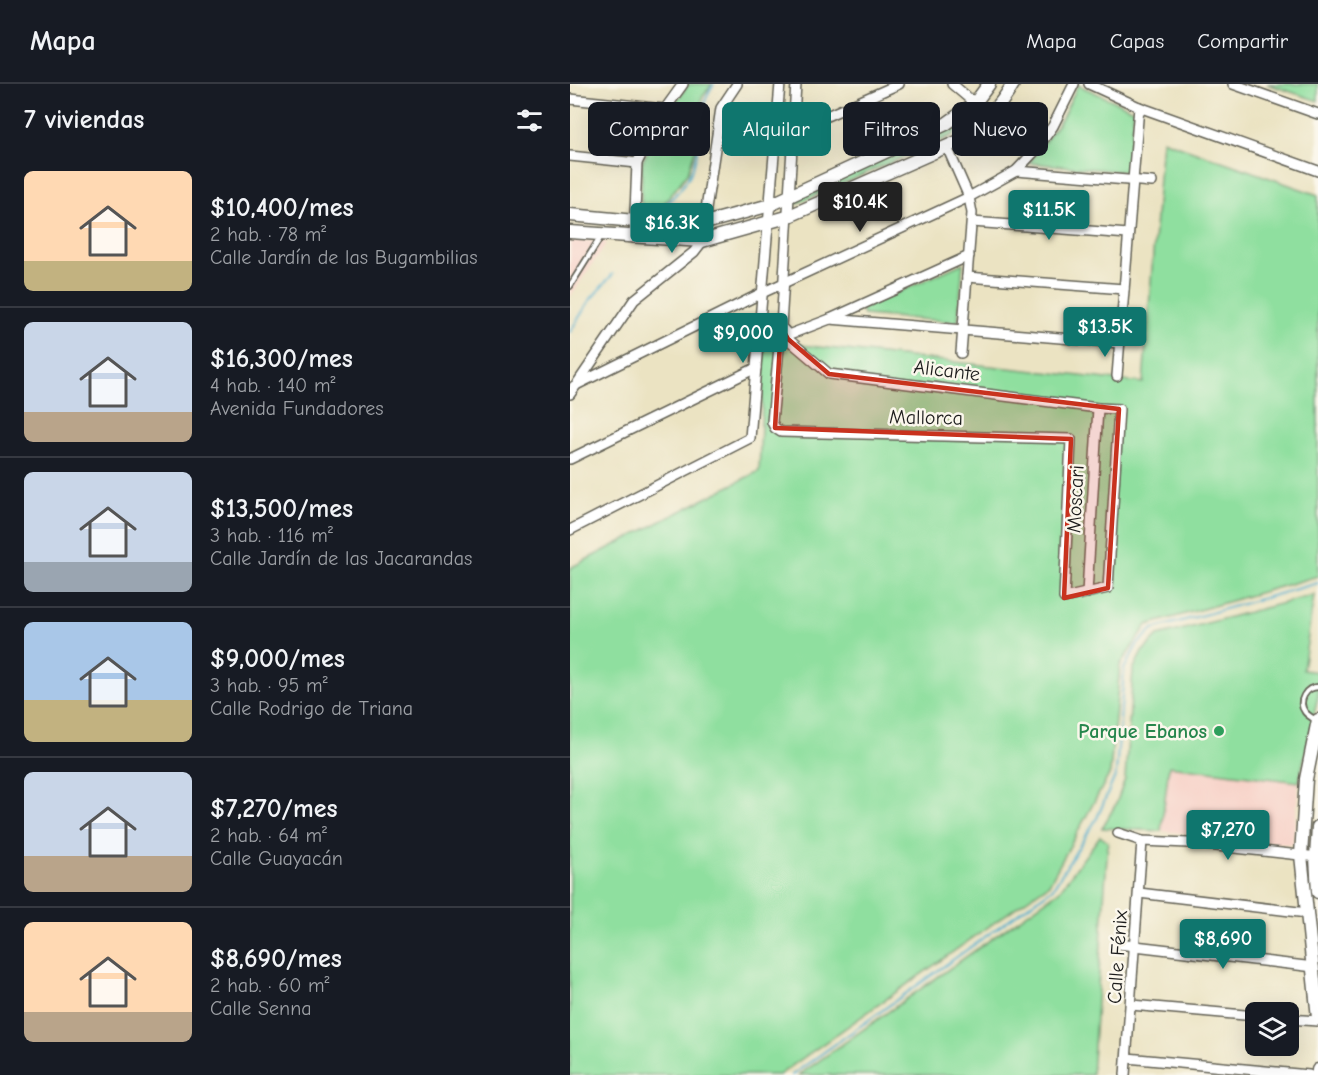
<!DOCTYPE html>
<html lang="es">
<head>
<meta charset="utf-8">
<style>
	:root { --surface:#171b24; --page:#242831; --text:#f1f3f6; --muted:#9ea1a6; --line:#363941; --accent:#0f766e }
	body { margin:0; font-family:"Comic Neue",sans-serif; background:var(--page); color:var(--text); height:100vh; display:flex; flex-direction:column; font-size:22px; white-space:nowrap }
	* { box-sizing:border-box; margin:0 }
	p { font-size:20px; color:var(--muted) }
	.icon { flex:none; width:33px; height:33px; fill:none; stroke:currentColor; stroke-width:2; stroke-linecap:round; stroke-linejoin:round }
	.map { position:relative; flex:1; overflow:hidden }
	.side { display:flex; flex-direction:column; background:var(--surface); width:570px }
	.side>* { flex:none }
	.banner { position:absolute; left:18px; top:18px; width:570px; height:54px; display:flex; gap:12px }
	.fabs { position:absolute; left:675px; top:918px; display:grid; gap:12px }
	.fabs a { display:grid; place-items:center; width:54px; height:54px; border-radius:9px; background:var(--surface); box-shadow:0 6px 24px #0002; font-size:30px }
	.price { position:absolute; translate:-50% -51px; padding:0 14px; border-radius:6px; background:var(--accent); color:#fff; font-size:20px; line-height:39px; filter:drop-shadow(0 2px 3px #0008) }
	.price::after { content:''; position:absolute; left:50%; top:36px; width:18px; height:14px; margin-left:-9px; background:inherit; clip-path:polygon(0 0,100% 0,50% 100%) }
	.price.on { background:#222; color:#fff }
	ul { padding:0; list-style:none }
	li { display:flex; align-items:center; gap:18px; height:150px; padding:0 24px }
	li+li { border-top:2px solid var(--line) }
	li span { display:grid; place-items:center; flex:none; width:168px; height:120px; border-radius:9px; color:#555 }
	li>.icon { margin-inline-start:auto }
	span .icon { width:72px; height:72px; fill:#fffc; stroke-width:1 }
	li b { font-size:26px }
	h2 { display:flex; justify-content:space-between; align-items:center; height:72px; padding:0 24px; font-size:26px }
	.tag { padding:0 21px; border-radius:9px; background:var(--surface); box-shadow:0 6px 24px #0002; font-size:21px; line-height:54px }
	.tag.on { background:var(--accent); color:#fff }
	header { display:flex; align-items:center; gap:36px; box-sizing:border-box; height:84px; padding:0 30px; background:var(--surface); border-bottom:2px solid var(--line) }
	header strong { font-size:28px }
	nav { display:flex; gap:33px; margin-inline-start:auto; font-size:21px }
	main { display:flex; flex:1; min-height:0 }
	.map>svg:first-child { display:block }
	.built { fill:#f7d1c7 }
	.green { fill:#8fdf9f; stroke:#567e5e; stroke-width:1.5 }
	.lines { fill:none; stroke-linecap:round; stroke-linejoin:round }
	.stream { stroke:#4faece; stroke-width:2 }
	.service-casing { stroke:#646256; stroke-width:8 }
	.minor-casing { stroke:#646256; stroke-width:12 }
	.tertiary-casing { stroke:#646256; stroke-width:15 }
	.service { stroke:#fff; stroke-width:4.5 }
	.minor { stroke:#fff; stroke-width:9 }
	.tertiary { stroke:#fff; stroke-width:12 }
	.marked { fill:#c8321e; fill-opacity:0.2; stroke:#c8321e; stroke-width:4.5; stroke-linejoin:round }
	.leisure-dot { fill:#2e9e5b; stroke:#fbf7ec; stroke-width:2 }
	.labels { text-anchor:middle; stroke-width:5; stroke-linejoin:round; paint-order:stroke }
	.street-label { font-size:20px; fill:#1c1c1c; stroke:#fbf7ec }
	.leisure-label { font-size:20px; font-weight:bold; fill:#27864d; stroke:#fbf7ec; text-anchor:end }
</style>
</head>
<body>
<header>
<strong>Mapa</strong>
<nav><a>Mapa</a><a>Capas</a><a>Compartir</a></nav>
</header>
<main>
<section class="side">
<h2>7 viviendas<svg class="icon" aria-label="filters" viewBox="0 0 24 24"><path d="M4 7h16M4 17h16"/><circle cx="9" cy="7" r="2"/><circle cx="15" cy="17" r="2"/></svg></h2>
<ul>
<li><span style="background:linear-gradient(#ffd9b3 75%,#c2b280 0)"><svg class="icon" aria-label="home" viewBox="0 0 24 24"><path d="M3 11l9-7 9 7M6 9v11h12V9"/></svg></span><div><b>$10,400/mes</b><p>2 hab. · 78 m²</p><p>Calle Jardín de las Bugambilias</p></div></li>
<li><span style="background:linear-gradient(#c9d6e8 75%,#b9a48a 0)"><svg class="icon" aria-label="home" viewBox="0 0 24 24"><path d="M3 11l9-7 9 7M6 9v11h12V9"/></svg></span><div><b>$16,300/mes</b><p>4 hab. · 140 m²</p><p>Avenida Fundadores</p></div></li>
<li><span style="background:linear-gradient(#c9d6e8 75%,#9aa5b1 0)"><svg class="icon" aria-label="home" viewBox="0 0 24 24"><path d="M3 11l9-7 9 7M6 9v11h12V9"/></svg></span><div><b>$13,500/mes</b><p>3 hab. · 116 m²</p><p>Calle Jardín de las Jacarandas</p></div></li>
<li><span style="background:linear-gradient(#a9c7e8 65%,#c2b280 0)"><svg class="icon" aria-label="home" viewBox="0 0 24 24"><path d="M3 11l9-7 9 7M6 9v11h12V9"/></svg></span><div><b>$9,000/mes</b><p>3 hab. · 95 m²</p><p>Calle Rodrigo de Triana</p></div></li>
<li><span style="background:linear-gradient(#c9d6e8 70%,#b9a48a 0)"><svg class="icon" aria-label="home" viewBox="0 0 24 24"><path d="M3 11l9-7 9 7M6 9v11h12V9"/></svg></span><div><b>$7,270/mes</b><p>2 hab. · 64 m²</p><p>Calle Guayacán</p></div></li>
<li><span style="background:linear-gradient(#ffd9b3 75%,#b9a48a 0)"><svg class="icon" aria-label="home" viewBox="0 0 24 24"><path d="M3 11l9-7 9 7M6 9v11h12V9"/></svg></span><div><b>$8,690/mes</b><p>2 hab. · 60 m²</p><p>Calle Senna</p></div></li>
</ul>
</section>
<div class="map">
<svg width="748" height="991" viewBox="0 0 748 991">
	<rect width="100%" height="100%" fill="#fbf7ec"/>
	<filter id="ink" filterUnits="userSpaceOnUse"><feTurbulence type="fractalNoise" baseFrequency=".0167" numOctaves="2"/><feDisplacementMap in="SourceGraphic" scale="12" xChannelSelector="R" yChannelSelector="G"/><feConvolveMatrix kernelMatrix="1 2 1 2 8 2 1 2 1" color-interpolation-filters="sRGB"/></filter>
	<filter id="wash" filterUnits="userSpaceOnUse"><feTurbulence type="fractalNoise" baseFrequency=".008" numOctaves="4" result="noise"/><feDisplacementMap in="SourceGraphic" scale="24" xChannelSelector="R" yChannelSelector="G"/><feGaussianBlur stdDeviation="1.35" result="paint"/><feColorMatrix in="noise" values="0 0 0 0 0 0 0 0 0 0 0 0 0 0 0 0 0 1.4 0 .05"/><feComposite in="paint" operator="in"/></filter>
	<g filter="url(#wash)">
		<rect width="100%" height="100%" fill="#ebe3c2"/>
		<!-- built -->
		<g class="built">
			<path d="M0 155 37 158 0 213Z"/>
			<path d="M599 682 729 698 723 761 591 747Z"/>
		</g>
		<!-- green -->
		<g class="green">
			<path d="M119 0H142L132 14 125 67 118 89 87 129 74 128 71 120 72 78 98 28Z"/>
			<path d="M697 0H748V17Z"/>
			<path d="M508 1 564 26 558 88 459 79 492 34Z"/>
			<path d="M404 25 410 32 379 53 226 120 224 112Z"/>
			<path d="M592 56 748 111V492L577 541 550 581 540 689 479 800 209 991H0V484L189 387 195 257 573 299Z"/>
			<path d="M393 179 388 238 293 231 291 225Z"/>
			<path d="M744 511 733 586 748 588V612L729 698 599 682 591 747 532 744 546 720 555 695 563 586 572 568 588 552Z"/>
			<path d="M530 752 538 758 522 991H229L489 807Z"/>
		</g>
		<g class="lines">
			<!-- stream -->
			<g class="stream">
				<path d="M97 120C107 109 117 99 122 86 134 57 125 26 144 0"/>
				<path d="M0 248 20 216 43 190"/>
				<path d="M222 991 483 804 527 734 546 690 554 585 567 561 583 545 748 499"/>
			</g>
		</g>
	</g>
	<g filter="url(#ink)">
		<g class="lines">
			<defs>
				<g id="service">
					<path d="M0 202 32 151"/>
					<path d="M747 637C743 634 738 632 735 628 727 617 736 603 748 603"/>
					<path d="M621 758 628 752 644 754 649 761"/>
				</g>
				<g id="minor">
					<path d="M382 0 421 33"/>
					<path d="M519 0 569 23 748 87"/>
					<path d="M663 0 748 30"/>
					<path d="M0 15 95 25"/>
					<path d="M223 47 329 0"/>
					<path d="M377 63 399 113 402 129 391 269"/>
					<path d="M0 72 67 79"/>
					<path d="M446 87 582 98"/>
					<path d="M402 138 558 150"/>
					<path d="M64 154 67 79 95 25 113 0"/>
					<path d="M397 193 554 205"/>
					<path d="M260 235 550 259"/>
					<path d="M214 246 218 251 260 235 399 172"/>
					<path d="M218 251 219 256 259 290 528 324 549 325 538 504 494 514 501 355 211 348 205 344 202 338 211 242 226 0"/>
					<path d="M547 292 569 23"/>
					<path d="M4 302 192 209 399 113 446 87 465 67 483 42 504 0"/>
					<path d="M0 310 64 216 124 168 131 159 151 24 167 0"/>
					<path d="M0 375 186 284"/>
					<path d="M0 446 180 354 210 0"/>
					<path d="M517 509 528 324"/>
					<path d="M548 749 572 757 618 759 748 773"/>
					<path d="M569 809 737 829"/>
					<path d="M548 860 744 883"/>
					<path d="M561 921 686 932"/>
					<path d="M718 935 748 937"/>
					<path d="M557 974 739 991"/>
					<path d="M555 991 572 757"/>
				</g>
				<g id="tertiary">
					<path d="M0 131 65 137 135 139 200 121 376 40 405 19 419 0"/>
					<path d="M0 148 132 157 217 133 387 58C411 43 429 25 443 0"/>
					<path d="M748 636 736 695 731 771 748 934"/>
					<path d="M748 743 746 773 748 808"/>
					<path d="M748 991V986"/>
				</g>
			</defs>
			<!-- service casing -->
			<use href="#service" class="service-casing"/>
			<!-- minor casing -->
			<use href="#minor" class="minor-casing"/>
			<!-- tertiary casing -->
			<use href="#tertiary" class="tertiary-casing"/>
			<!-- service -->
			<use href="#service" class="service"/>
			<!-- minor -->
			<use href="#minor" class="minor"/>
			<!-- tertiary -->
			<use href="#tertiary" class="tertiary"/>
		</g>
	</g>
	<!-- marked area -->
	<path class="marked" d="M211 242 218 255 259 290 549 325 538 504 494 514 501 355 205 344Z"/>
	<!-- markers -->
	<circle class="leisure-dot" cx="649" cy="647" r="6"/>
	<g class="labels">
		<!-- street labels -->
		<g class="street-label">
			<text transform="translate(377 286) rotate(7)" y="7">Alicante</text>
			<text transform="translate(356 333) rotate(1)" y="7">Mallorca</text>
			<text transform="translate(505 415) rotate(-87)" y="7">Moscari</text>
			<text transform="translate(547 873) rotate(-86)" y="7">Calle Fénix</text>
		</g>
		<!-- leisure labels -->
		<g class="leisure-label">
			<text x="637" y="654">Parque Ebanos</text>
		</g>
	</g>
</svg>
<div class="fabs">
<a><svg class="icon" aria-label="layers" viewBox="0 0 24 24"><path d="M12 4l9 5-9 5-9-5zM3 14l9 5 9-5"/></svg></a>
</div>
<b class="price on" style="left:290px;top:149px">$10.4K</b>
<b class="price" style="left:479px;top:157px">$11.5K</b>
<b class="price" style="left:102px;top:170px">$16.3K</b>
<b class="price" style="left:535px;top:274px">$13.5K</b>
<b class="price" style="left:173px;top:280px">$9,000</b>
<b class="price" style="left:658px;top:777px">$7,270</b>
<b class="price" style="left:653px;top:886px">$8,690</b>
<div class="banner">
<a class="tag">Comprar</a>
<a class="tag on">Alquilar</a>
<a class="tag">Filtros</a>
<a class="tag">Nuevo</a>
</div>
</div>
</main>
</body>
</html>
